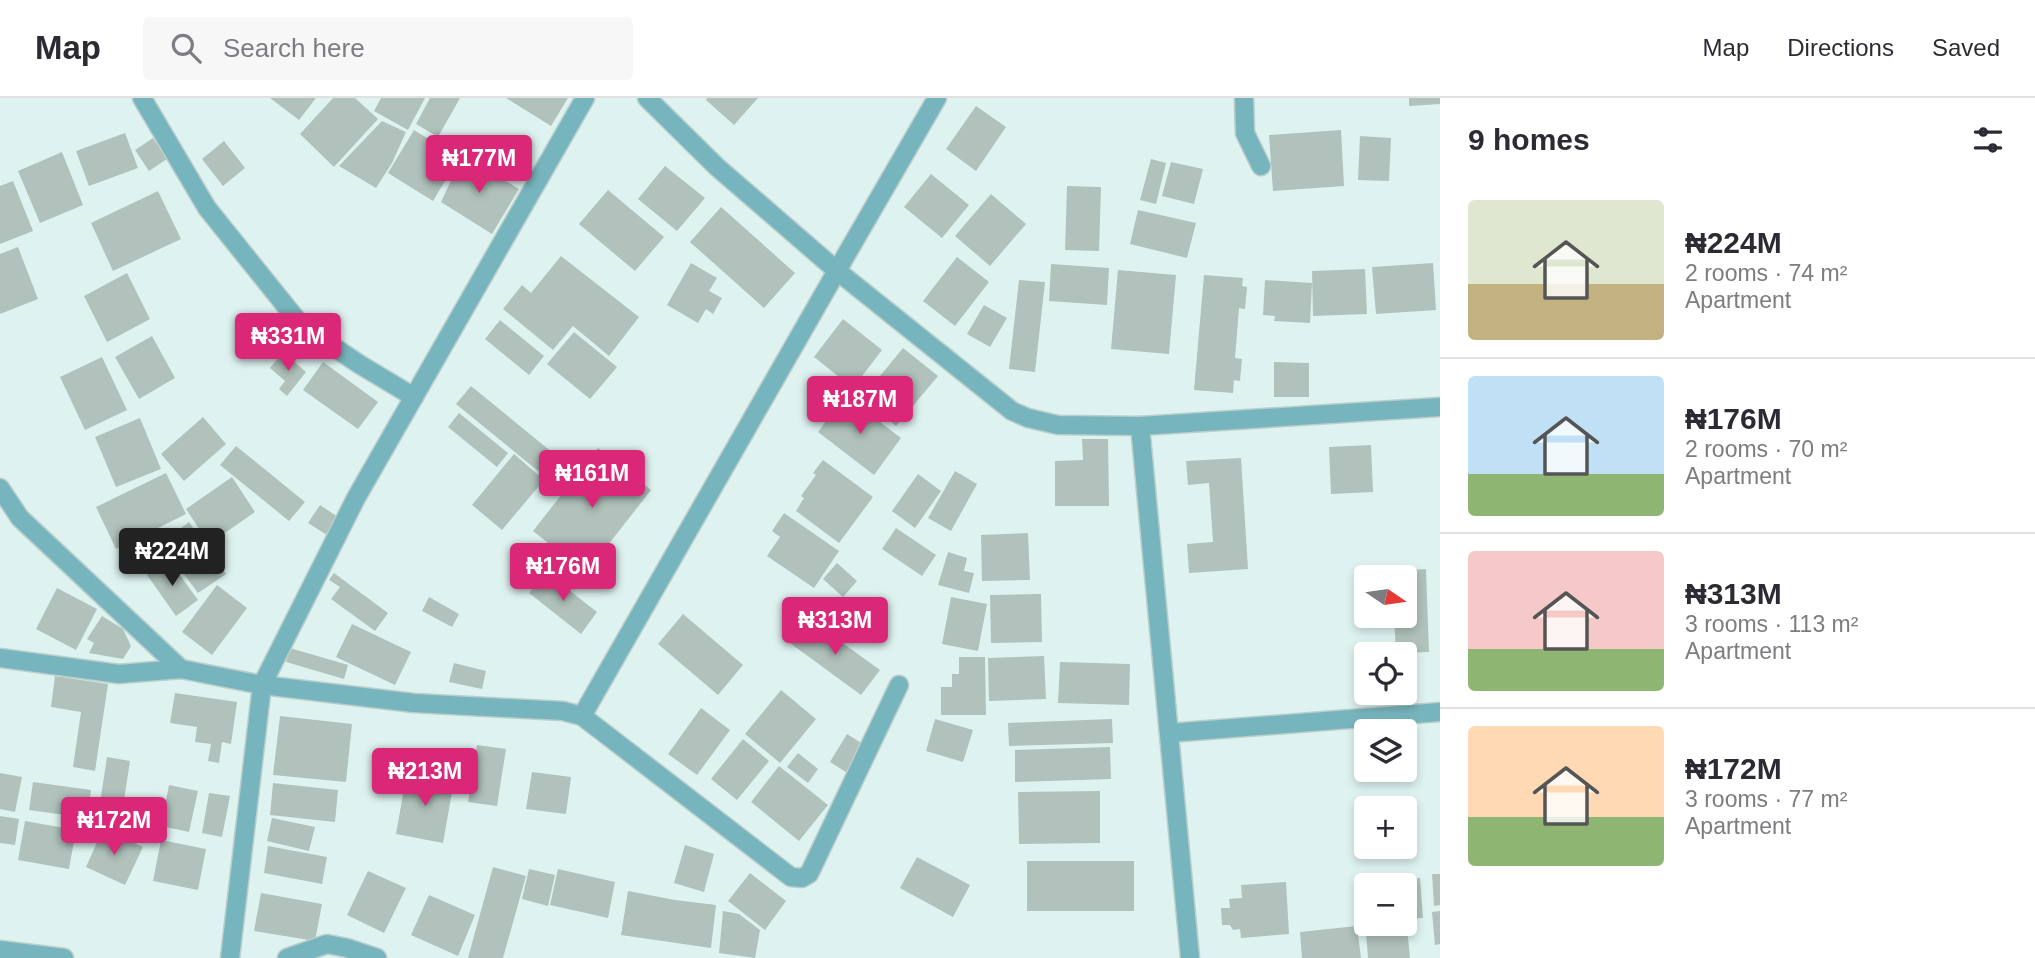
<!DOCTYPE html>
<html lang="en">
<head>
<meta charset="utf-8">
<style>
	:root { --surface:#fff; --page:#f7f7f7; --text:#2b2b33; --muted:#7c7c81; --line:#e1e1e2; --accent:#db2777 }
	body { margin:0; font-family:Helvetica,sans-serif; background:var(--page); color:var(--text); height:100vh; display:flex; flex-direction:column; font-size:26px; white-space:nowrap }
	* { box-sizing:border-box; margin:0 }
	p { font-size:23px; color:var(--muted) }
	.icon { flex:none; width:38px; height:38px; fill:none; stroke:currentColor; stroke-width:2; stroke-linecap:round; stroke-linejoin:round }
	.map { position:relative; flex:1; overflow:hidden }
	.sheet { display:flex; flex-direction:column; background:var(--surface); width:595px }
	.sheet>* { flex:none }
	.needle { width:46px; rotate:103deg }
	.fabs { position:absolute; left:1354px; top:467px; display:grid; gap:14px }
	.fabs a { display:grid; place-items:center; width:63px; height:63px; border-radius:7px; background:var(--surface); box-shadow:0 4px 10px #0003; font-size:35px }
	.price { position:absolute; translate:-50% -60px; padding:0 16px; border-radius:7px; background:var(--accent); color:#fff; font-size:23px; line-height:46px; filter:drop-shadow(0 2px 4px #0008) }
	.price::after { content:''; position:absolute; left:50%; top:42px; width:21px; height:16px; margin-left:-10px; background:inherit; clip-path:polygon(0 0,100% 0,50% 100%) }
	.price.current { background:#222; color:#fff }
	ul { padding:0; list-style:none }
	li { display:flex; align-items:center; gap:21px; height:175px; padding:0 28px }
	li+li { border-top:2px solid var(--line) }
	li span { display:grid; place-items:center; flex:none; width:196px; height:140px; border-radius:7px; color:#555 }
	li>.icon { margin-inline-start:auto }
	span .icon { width:84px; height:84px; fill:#fffc; stroke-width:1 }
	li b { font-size:30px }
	h2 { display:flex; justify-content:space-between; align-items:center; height:84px; padding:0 28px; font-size:30px }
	header { display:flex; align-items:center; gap:42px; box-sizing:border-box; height:98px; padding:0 35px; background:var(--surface); border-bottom:2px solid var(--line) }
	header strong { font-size:33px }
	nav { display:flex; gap:38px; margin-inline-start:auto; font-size:24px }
	.search { width:490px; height:63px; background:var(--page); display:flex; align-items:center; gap:18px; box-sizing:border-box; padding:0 24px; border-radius:7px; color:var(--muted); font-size:26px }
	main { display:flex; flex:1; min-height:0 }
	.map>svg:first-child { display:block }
	.building { fill:#b0c2bb }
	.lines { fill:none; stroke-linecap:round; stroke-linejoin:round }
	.minor-casing { stroke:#bbcecb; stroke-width:21 }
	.minor { stroke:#77b5be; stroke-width:18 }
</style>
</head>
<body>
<header>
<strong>Map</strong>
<div class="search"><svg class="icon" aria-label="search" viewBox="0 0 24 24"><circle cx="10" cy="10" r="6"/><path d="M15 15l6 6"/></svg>Search here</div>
<nav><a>Map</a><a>Directions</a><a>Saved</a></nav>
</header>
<main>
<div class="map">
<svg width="1440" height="860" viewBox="0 0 1440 860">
	<rect width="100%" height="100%" fill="#def3f0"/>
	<!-- building -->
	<g class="building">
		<path d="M270 0H316L299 22Z"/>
		<path d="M333 0H355L378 21 334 69 300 36Z"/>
		<path d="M381 0H425L408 32 374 13Z"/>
		<path d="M430 0H460L438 39 416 26Z"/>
		<path d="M506 0H568L551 28Z"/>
		<path d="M707 0H758L734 27 706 2Z"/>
		<path d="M1409 0H1440V6L1409 8Z"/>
		<path d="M976 8 1006 29 976 73 946 51Z"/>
		<path d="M382 23 406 34 392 65 376 90 339 68Z"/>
		<path d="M414 32 459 60 433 103 388 75Z"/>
		<path d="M1341 32 1344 88 1273 93 1269 37Z"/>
		<path d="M125 35 138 70 89 88 76 53Z"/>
		<path d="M1360 38 1391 40 1389 83 1358 82Z"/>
		<path d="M153 40 167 61 149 73 135 52Z"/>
		<path d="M224 43 245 70 223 88 202 61Z"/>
		<path d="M62 54 83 107 40 125 18 73Z"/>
		<path d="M463 57 519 91 492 136 441 104Z"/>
		<path d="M1151 61 1166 65 1156 106 1140 102Z"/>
		<path d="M1171 64 1203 71 1194 106 1162 98Z"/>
		<path d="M665 68 705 100 677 133 638 101Z"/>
		<path d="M931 76 969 107 942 140 904 109Z"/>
		<path d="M13 83 33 133 0 146V88Z"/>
		<path d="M1067 88 1101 89 1099 153 1065 152Z"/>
		<path d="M608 92 664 139 635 173 579 126Z"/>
		<path d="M158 93 181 141 113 173 91 125Z"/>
		<path d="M991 96 1026 126 990 168 955 138Z"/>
		<path d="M721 109 795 175 764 210 690 144Z"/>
		<path d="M1138 112 1196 125 1187 160 1130 146Z"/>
		<path d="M18 149 38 201 0 216V156Z"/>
		<path d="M561 158 639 219 609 258 573 228 553 252 503 211 522 187 531 195Z"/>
		<path d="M957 159 989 184 955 228 923 203Z"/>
		<path d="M691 165 717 180 709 193 722 200 713 216 706 211 698 225 667 207Z"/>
		<path d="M1433 165 1436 212 1376 216 1372 169Z"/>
		<path d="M1051 166 1109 170 1107 207 1049 203Z"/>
		<path d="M1365 171 1367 216 1313 218 1312 173Z"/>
		<path d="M1118 172 1176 177 1169 256 1111 251Z"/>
		<path d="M127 175 150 221 107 244 84 198Z"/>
		<path d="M1204 177 1243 180 1242 188 1247 189 1245 211 1239 210 1235 260 1242 261 1240 283 1234 282 1233 295 1194 292Z"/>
		<path d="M1019 182 1045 184 1035 274 1009 271Z"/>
		<path d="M1265 182 1312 185 1310 225 1274 223 1275 218 1263 217Z"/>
		<path d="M984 207 1007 220 990 249 967 236Z"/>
		<path d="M843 221 882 252 853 290 814 259Z"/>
		<path d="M500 222 544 258 529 277 485 241Z"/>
		<path d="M574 234 617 269 590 301 547 266Z"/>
		<path d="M152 238 175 280 139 301 115 259Z"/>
		<path d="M903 250 938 278 896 328 862 300Z"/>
		<path d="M283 254 306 274 287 298 279 291 285 283 270 270Z"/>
		<path d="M102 259 127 312 85 332 60 279Z"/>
		<path d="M323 264 378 304 358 331 303 292Z"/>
		<path d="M1274 264 1309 265V299H1274Z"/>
		<path d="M471 288 553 355 538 373 456 306Z"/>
		<path d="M850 301 901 340 874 377 818 334 832 315 837 319Z"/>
		<path d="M459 315 508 355 497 369 448 329Z"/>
		<path d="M203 319 226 346 184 383 161 356Z"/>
		<path d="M140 320 161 371 116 389 95 339Z"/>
		<path d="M1082 341H1108L1109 408H1055V363L1083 362Z"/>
		<path d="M1371 347 1373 394 1331 396 1329 349Z"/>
		<path d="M236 348 305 404 289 423 220 367Z"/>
		<path d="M598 350 651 392 586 475 533 433Z"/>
		<path d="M514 356 544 382 502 432 472 407Z"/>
		<path d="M1241 360 1248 471 1189 475 1187 446 1213 444 1209 385 1188 387 1186 363Z"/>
		<path d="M823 362 873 399 839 445 796 413 804 400 801 398 816 377 813 375Z"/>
		<path d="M955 373 977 386 951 433 928 420Z"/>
		<path d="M166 375 186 416 116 451 96 409Z"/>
		<path d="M918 376 941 393 915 430 892 413Z"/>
		<path d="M232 379 255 414 209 446 186 411Z"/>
		<path d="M320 407 341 421 330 439 308 425Z"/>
		<path d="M784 415 839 453 814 490 767 458 780 439 772 433Z"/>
		<path d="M189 424 226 476 198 495 161 445Z"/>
		<path d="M896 430 936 457 922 478 882 451Z"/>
		<path d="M1028 435 1030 482 982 483 981 437Z"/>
		<path d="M948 454 967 460 964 473 974 475 969 495 938 487Z"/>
		<path d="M168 461 198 502 176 518 147 477Z"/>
		<path d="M837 465 857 483 843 499 823 481Z"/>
		<path d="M1426 471 1429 554 1396 555 1394 518H1405V480H1393V473Z"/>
		<path d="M546 474 597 514 581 536 529 495Z"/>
		<path d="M334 475 388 515 375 533 331 501 340 489 329 482Z"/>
		<path d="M217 487 247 510 212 557 182 534Z"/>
		<path d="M57 490 97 511 76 552 36 531Z"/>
		<path d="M1041 496 1042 544 991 545 990 497Z"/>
		<path d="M429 499 459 516 452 529 422 513Z"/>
		<path d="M951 499 987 506 978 553 942 546Z"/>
		<path d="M683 516 743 567 718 597 658 546Z"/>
		<path d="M102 518 123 531 131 548 123 561 89 555 94 545 87 541Z"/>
		<path d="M808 520 880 572 861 597 790 545Z"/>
		<path d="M352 526 411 554 395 587 336 559Z"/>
		<path d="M290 550 348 567 344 581 286 564Z"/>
		<path d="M1044 558 1046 601 989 603 988 560Z"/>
		<path d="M959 559H985L986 617H941V589H952V576H959Z"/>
		<path d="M1060 564 1130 566 1129 607 1058 605Z"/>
		<path d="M454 565 486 573 482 591 449 584Z"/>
		<path d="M55 578 108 586 95 673 73 669 81 614 51 609Z"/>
		<path d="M781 592 816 621 780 665 745 636Z"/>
		<path d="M175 595 237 604 231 646 222 644 219 665 208 663 211 646 195 644 197 629 170 625Z"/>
		<path d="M701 610 730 632 697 677 668 656Z"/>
		<path d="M280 618 352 626 346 684 273 677Z"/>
		<path d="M935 621 973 632 963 664 926 653Z"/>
		<path d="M1112 621 1113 645 1009 648 1008 625Z"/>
		<path d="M847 636 866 648 849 676 830 664Z"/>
		<path d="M743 641 769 663 737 702 711 681Z"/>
		<path d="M477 647 506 651 497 708 468 704Z"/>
		<path d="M1110 649 1111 681 1015 684V652Z"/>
		<path d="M798 655 818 671 808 685 787 669Z"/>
		<path d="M107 659 130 663 121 722 98 718Z"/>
		<path d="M779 668 828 707 799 743 751 704Z"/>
		<path d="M407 674 454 683 443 745 396 736Z"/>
		<path d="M532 674 571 679 566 716 526 711Z"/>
		<path d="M0 675 22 679 15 714 0 711Z"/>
		<path d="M33 684 91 692 87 720 29 712Z"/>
		<path d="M273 685 338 692 335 724 270 717Z"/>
		<path d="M169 687 198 693 189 734 161 728Z"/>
		<path d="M1100 693V745L1019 746 1018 694Z"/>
		<path d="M209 695 230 698 222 739 202 735Z"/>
		<path d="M128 700 149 704 147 712 160 714 156 732 124 726Z"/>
		<path d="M0 718 19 721 15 747 0 745Z"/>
		<path d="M272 720 315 729 309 753 267 743Z"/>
		<path d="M25 723 76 732 69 771 18 762Z"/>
		<path d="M103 731 143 749 125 787 86 769Z"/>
		<path d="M161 742 206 751 198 792 153 783Z"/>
		<path d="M685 747 714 756 704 794 674 785Z"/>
		<path d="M268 748 327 759 322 786 264 775Z"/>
		<path d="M917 759 970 787 953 819 900 790Z"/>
		<rect x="1027" y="763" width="107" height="50"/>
		<path d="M493 769 526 778 503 860H468Z"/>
		<path d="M529 771 555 777 548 808 522 801Z"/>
		<path d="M558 771 615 784 608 820 550 807Z"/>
		<path d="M368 773 406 790 384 835 347 817Z"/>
		<path d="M750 775 786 803 765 832 728 803Z"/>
		<path d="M1432 776H1440V807L1434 808Z"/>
		<path d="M1420 780 1423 820 1405 821V788H1367V824L1362 825 1358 785Z"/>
		<path d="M1286 784 1289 836 1241 840 1240 831 1233 832 1230 827H1222L1221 810H1230L1229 801 1242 800 1241 787Z"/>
		<path d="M628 793 675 802 716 807 711 850 621 837Z"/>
		<path d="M261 795 322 806 315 843 254 833Z"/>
		<path d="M429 797 475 817 458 858 411 837Z"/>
		<path d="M723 813 739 816 760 832 755 860 719 855Z"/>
		<path d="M1440 813V846L1435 847 1432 814Z"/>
		<path d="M1357 828 1361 860H1302L1300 834Z"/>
		<path d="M1407 830 1410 860H1368L1366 834Z"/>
	</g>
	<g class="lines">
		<defs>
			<g id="minor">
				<path d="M142 0 207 110 301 227 359 266 414 299"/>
				<path d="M647 0 717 69 836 172 1012 313 1028 320 1058 327 1140 328 1440 309"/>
				<path d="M1244 0 1245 35 1261 68"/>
				<path d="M1140 328 1190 860"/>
				<path d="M0 390 20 420 181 571"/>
				<path d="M0 560 119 576 181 571 262 587 414 605 563 613 582 618 791 779 802 780 809 776 899 587"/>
				<path d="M582 618C701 412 817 205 937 0"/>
				<path d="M1169 635 1440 614"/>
				<path d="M0 852 64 860"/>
				<path d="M230 860 262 587 356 400 585 0"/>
				<path d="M287 860 327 846 347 850 377 860"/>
			</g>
		</defs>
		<!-- minor casing -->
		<use href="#minor" class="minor-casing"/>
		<!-- minor -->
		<use href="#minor" class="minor"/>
	</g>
</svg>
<div class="fabs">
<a><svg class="needle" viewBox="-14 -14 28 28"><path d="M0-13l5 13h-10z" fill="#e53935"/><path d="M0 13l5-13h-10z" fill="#7c7c81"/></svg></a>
<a><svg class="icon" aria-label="locate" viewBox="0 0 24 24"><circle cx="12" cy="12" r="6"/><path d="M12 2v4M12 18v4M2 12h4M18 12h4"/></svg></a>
<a><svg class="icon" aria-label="layers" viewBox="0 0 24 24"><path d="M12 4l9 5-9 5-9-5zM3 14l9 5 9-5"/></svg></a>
<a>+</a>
<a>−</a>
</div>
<b class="price" style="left:479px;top:97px">₦177M</b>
<b class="price" style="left:288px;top:275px">₦331M</b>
<b class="price" style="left:860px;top:338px">₦187M</b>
<b class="price" style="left:592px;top:412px">₦161M</b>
<b class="price current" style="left:172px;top:490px">₦224M</b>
<b class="price" style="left:563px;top:505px">₦176M</b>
<b class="price" style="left:835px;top:559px">₦313M</b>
<b class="price" style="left:425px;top:710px">₦213M</b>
<b class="price" style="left:114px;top:759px">₦172M</b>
</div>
<section class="sheet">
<h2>9 homes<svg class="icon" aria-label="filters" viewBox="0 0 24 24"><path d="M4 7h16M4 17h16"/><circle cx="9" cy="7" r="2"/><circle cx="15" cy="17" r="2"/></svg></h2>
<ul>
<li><span style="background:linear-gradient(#dfe7d0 60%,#c2b280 0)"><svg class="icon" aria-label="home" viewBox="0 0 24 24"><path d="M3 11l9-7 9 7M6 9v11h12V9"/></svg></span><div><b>₦224M</b><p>2 rooms · 74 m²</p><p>Apartment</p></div></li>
<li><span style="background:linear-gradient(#bfe0f5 70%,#8fb573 0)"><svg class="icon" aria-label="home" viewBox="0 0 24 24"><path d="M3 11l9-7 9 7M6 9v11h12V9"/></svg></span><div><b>₦176M</b><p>2 rooms · 70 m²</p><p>Apartment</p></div></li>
<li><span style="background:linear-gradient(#f6c9c9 70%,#8fb573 0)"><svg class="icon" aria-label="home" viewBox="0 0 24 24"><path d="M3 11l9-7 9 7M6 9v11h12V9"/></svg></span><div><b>₦313M</b><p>3 rooms · 113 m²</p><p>Apartment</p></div></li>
<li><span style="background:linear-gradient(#ffd9b3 65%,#8fb573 0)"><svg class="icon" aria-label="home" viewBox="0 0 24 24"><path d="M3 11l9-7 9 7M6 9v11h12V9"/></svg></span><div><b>₦172M</b><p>3 rooms · 77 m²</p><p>Apartment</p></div></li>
</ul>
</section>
</main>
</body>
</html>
